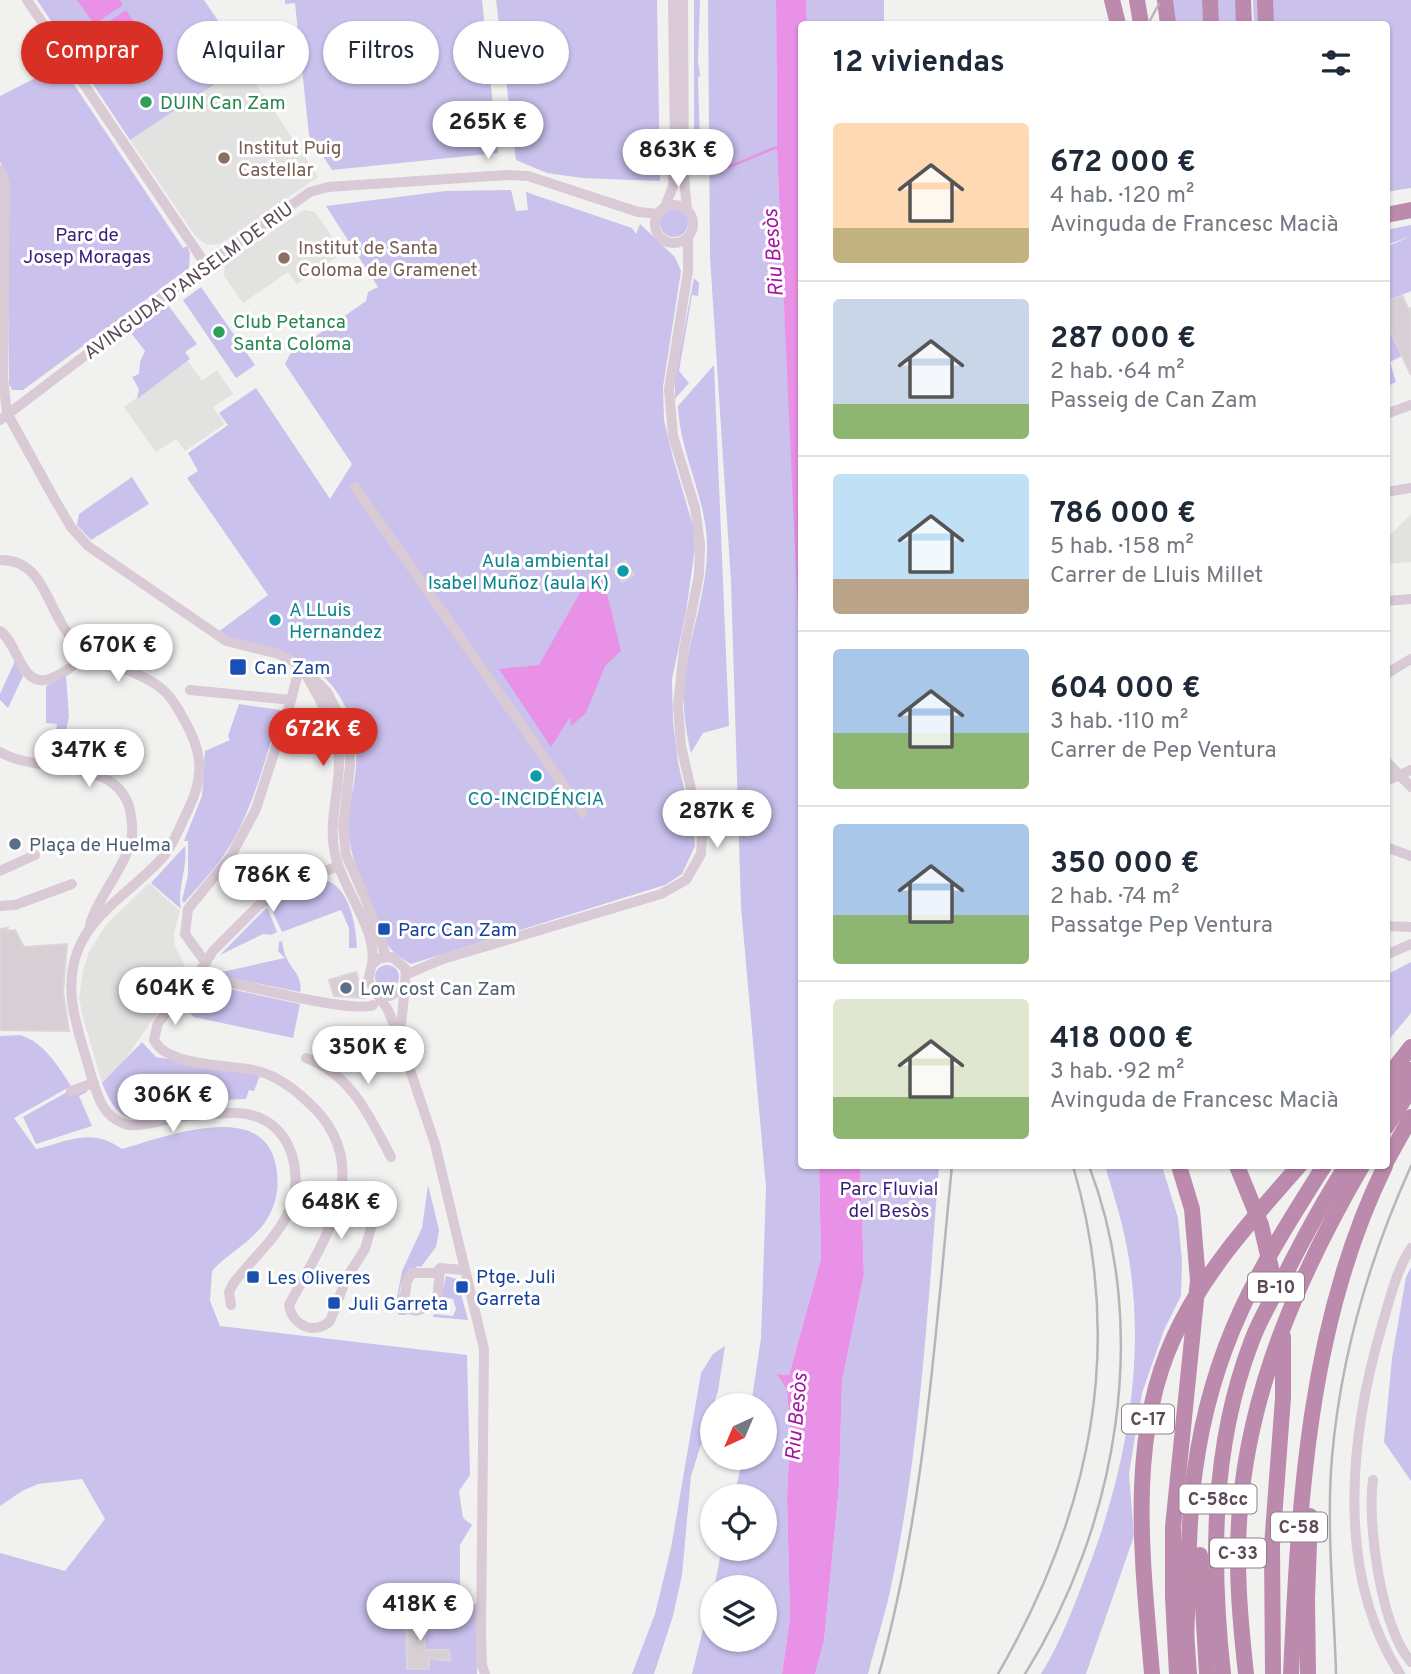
<!DOCTYPE html>
<html lang="es">
<head>
<meta charset="utf-8">
<style>
	:root { --surface:#fff; --page:#f6f6f7; --text:#1f2937; --muted:#747a83; --line:#e0e1e3; --accent:#d93025 }
	body { margin:0; font-family:Overpass,sans-serif; background:var(--page); color:var(--text); height:100vh; display:flex; flex-direction:column; font-size:26px; white-space:nowrap }
	* { box-sizing:border-box; margin:0 }
	p { font-size:23px; color:var(--muted) }
	.icon { flex:none; width:38px; height:38px; fill:none; stroke:currentColor; stroke-width:2; stroke-linecap:round; stroke-linejoin:round }
	.map { position:relative; flex:1; overflow:hidden }
	.details { position:absolute; left:798px; top:21px; width:592px; height:1148px; display:flex; flex-direction:column; background:var(--surface); border-radius:7px; box-shadow:0 2px 5px #0004 }
	.details>* { flex:none }
	.banner { position:absolute; left:21px; top:21px; width:665px; height:63px; display:flex; gap:14px }
	.needle { width:46px; rotate:224deg }
	.buttons { position:absolute; left:700px; top:1393px; display:grid; gap:14px }
	.buttons a { display:grid; place-items:center; width:77px; height:77px; border-radius:50%; background:var(--surface); box-shadow:0 2px 5px #0004; font-size:35px }
	.price { position:absolute; translate:-50% -60px; padding:0 16px; border-radius:24px; background:#fff; color:#222; font-size:23px; line-height:46px; filter:drop-shadow(0 2px 4px #0008) }
	.price::after { content:''; position:absolute; left:50%; top:42px; width:21px; height:16px; margin-left:-10px; background:inherit; clip-path:polygon(0 0,100% 0,50% 100%) }
	.price.on { background:var(--accent); color:#fff }
	ul { padding:0; list-style:none }
	li { display:flex; align-items:center; gap:21px; height:175px; padding:0 35px }
	li+li { border-top:2px solid var(--line) }
	li span { display:grid; place-items:center; flex:none; width:196px; height:140px; border-radius:7px; color:#555 }
	li>.icon { margin-inline-start:auto }
	span .icon { width:84px; height:84px; fill:#fffc; stroke-width:1 }
	li b { font-size:30px }
	h2 { display:flex; justify-content:space-between; align-items:center; height:84px; padding:0 35px; font-size:30px }
	.pill { padding:0 24px; border-radius:32px; background:var(--surface); box-shadow:0 2px 5px #0004; font-size:24px; line-height:63px }
	.pill.on { background:var(--accent); color:#fff }
	.map>svg:first-child { display:block }
	.education { fill:#e2e3e1 }
	.green { fill:#cac1ed }
	.water { fill:#e891e7 }
	.lines { fill:none; stroke-linecap:round; stroke-linejoin:round }
	.stream { stroke:#e891e7; stroke-width:2.5 }
	.building { fill:#d7cfd4; stroke:#dbd4d8; stroke-width:2 }
	.minor { stroke:#d9cad5; stroke-width:10 }
	.highway { stroke:#bc8aac; stroke-width:16 }
	.rail { stroke:#bab3b7; stroke-width:2.5 }
	.leisure-dot { fill:#2e9e5b; stroke:#fff; stroke-width:2.5 }
	.education-dot { fill:#8d6e63; stroke:#fff; stroke-width:2.5 }
	.culture-dot { fill:#0f9aa8; stroke:#fff; stroke-width:2.5 }
	.transit-dot { fill:#1a4fb4; stroke:#fff; stroke-width:2.5 }
	.service-dot { fill:#5c6f8a; stroke:#fff; stroke-width:2.5 }
	.labels { text-anchor:middle; stroke-width:6; stroke-linejoin:round; paint-order:stroke }
	.shield { fill:#fff; stroke:#8e8089; stroke-width:2 }
	.shield-label { font-size:18px; font-weight:bold; fill:#5d4957 }
	.leisure-label { font-size:19px; fill:#27864d; stroke:#fff; text-anchor:start }
	.education-label { font-size:19px; fill:#785e54; stroke:#fff; text-anchor:start }
	.park-label { font-size:19px; fill:#391c7b; stroke:#fff }
	.street-label { font-size:19px; fill:#5d4957; stroke:#fff }
	.culture-label { font-size:19px; fill:#0d838f; stroke:#fff; text-anchor:end }
	.transit-label { font-size:19px; fill:#164399; stroke:#fff; text-anchor:start }
	.service-label { font-size:19px; fill:#4e5e75; stroke:#fff; text-anchor:start }
	.water-label { font-size:21px; font-style:italic; fill:#a514a3; stroke:#fff }
</style>
</head>
<body>
<div class="map">
<svg width="1411" height="1674" viewBox="0 0 1411 1674">
	<rect width="100%" height="100%" fill="#f1f2f0"/>
	<!-- education -->
	<g class="education">
		<path d="M244 65 318 177 221 244 207 245 196 237 130 140Z"/>
		<path d="M304 210 315 212 343 253 297 284 288 272 243 303 224 276 225 263Z"/>
		<path d="M188 361 202 381 217 370 233 394 213 407 225 424 185 451 176 439 156 452 124 407Z"/>
		<path d="M1411 514V562L1386 564V539Z"/>
		<path d="M149 883 180 911 174 933 175 946 187 971 123 1062 102 1083 82 1014 79 998 83 970 89 952 106 925Z"/>
	</g>
	<!-- green -->
	<g class="green">
		<path d="M37 0H204L247 63 130 140Z"/>
		<path d="M285 0H482L498 153 332 170 309 135 295 3 285 4Z"/>
		<path d="M496 0H657L660 181 582 178 547 173 516 160Z"/>
		<path d="M694 0H700L698 60 700 76 698 77 700 143 698 144V165H694Z"/>
		<path d="M708 0H776L777 151 802 682V1166H819L821 1259 789 1375 778 1374 787 1390 790 1429 787 1500 790 1618 782 1674H692L712 1593V1640H765V1587H714L722 1549H765V1496H734L743 1458H765V1405H751L761 1338 766 1188 741 907 731 582 710 257Z"/>
		<path d="M806 0H884V24H807Z"/>
		<path d="M1171 0H1202L1203 19H1218L1217 0H1237V24H1158Z"/>
		<path d="M1253 0H1259L1273 22V0H1411V188L1386 192V24H1254Z"/>
		<path d="M61 65 183 248 187 246 190 253 189 268 23 390H12L9 384 7 174 0 162V96Z"/>
		<path d="M511 190 516 211 528 210 526 192 632 228 636 234 640 224 675 257 681 271 663 387 664 420 673 458 693 526 695 548 686 612 672 679 673 722 678 762 694 832 695 846 682 874 665 885 411 964C382 947 385 940 372 910 361 881 349 855 348 824 348 808 353 792 355 776 360 740 351 704 325 678 295 648 253 650 218 632L268 595 187 478 198 471 188 453 228 425 219 413 256 388 330 499 352 464 285 364 290 354 366 301 368 292 378 287 326 206 446 191Z"/>
		<circle cx="674" cy="223" r="14"/>
		<path d="M1411 225V291L1386 302V247L1409 237 1386 245V230Z"/>
		<path d="M694 278 699 283 698 296 692 295 679 371 689 383 675 399V377Z"/>
		<path d="M201 287 255 365 236 378 183 300Z"/>
		<path d="M168 305 197 344 185 352 190 359 137 399 139 389 132 377 139 374 140 362 145 351 131 333Z"/>
		<path d="M1386 324 1402 356 1390 362 1396 382 1386 387Z"/>
		<path d="M714 365 729 726 703 733 691 753C686 732 683 710 684 689 686 643 706 599 707 552 709 502 680 456 678 406Z"/>
		<path d="M132 477 149 504 91 540 77 525 79 514Z"/>
		<path d="M15 661 23 676 8 708 0 700V694Z"/>
		<path d="M66 676 69 717 59 763 50 762 57 724 46 723V686Z"/>
		<path d="M239 704 281 710C267 752 256 799 234 839 221 862 202 882 184 903L182 900 188 875V841H184L202 796 205 751 230 740 228 736Z"/>
		<path d="M185 846C188 867 177 889 181 909L151 883Z"/>
		<path d="M325 880C350 887 356 926 357 948H349V928L341 910 282 932 270 906C283 893 307 881 325 880Z"/>
		<path d="M267 907 277 932 271 935 263 934 220 955Z"/>
		<path d="M282 941C283 946 284 954 287 959 293 971 303 977 300 992L220 976 217 973 285 958 278 951 279 942Z"/>
		<path d="M1411 962V1013L1386 1043V975Z"/>
		<circle cx="387" cy="977" r="12"/>
		<path d="M202 983 300 1004 293 1038 194 1017 190 1013 193 1009 182 1000 188 995 197 996 198 993 195 989Z"/>
		<path d="M20 1035C44 1042 58 1066 71 1086L14 1118 36 1149C69 1141 91 1127 122 1149 161 1138 261 1099 275 1162 280 1182 278 1202 267 1219 254 1241 229 1252 212 1271L210 1301 220 1326 467 1355 470 1475 459 1491 463 1518 472 1525 460 1545V1605L476 1604 477 1674H0V1553L65 1571 105 1519 82 1479 38 1484 22 1491 0 1506V1036Z"/>
		<path d="M142 1042 156 1057 260 1075 254 1091 249 1090 246 1099 221 1100 220 1090H215L212 1077 193 1080 194 1093 185 1095 182 1081 163 1085 165 1098 155 1099 152 1086 133 1089 135 1102 130 1104 133 1119C115 1115 109 1099 102 1083Z"/>
		<path d="M74 1088 86 1089 87 1092 79 1096 92 1126 36 1144 23 1117Z"/>
		<path d="M860 1166H939C928 1302 921 1442 893 1577 887 1609 876 1642 868 1674H815L824 1641 839 1487 842 1381 864 1274Z"/>
		<path d="M1105 1166H1162L1178 1218 1182 1261 1181 1296 1164 1330 1142 1393 1129 1474 1134 1536 1086 1674H1041C1060 1643 1072 1611 1085 1577 1125 1475 1148 1358 1127 1248 1122 1220 1113 1193 1105 1166Z"/>
		<path d="M428 1185 439 1230 436 1247 421 1267 417 1266C414 1273 406 1276 402 1283 397 1293 400 1308 407 1315H399L395 1308 402 1271 422 1228Z"/>
		<path d="M1411 1267V1481L1384 1442 1392 1358 1406 1277Z"/>
		<path d="M446 1276 457 1279 468 1320 433 1317 434 1314 453 1316 456 1309 453 1299 441 1297Z"/>
		<path d="M725 1346 718 1391 691 1476 682 1575 673 1616 654 1674H632L655 1614 671 1548 701 1373 713 1354Z"/>
	</g>
	<!-- water -->
	<g class="water">
		<path d="M77 0H120L123 5 94 24Z"/>
		<path d="M776 0H806L807 24H802L801 682 777 151Z"/>
		<path d="M126 10 136 25 107 44 97 30Z"/>
		<path d="M603 577 621 651 605 666 586 713 571 726 570 717 551 747 499 669 539 665 581 591Z"/>
		<path d="M819 1166H860L864 1274 842 1381 839 1487 824 1641 815 1674H782L790 1618 787 1500 790 1429 787 1390 777 1374 789 1375 821 1259Z"/>
	</g>
	<g class="lines">
		<!-- stream -->
		<path class="stream" d="M719 171 777 147"/>
	</g>
	<!-- building -->
	<g class="building">
		<path d="M1402 295 1408 309 1411 308V375L1386 321V302Z"/>
		<path d="M625 561 634 575 622 582 613 568Z"/>
		<path d="M8 928 7 931 15 930 24 947 67 944 63 992 69 1031 0 1030V929Z"/>
		<path d="M356 972 364 998 334 996 329 980Z"/>
		<path d="M428 1611V1624H424L425 1650H449L450 1661 429 1658V1669H407L406 1612Z"/>
	</g>
	<g class="lines">
		<!-- minor -->
		<g class="minor">
			<path d="M27 0 206 265"/>
			<path d="M683 0 684 177 687 210"/>
			<path d="M0 170 5 184 3 378 7 413 55 500 71 527 88 546 226 641 279 654 300 665 327 692 343 723 349 744 350 766 343 826 346 855 366 900 386 956"/>
			<circle cx="674" cy="224" r="19"/>
			<path d="M665 207 673 186 675 148 673 0"/>
			<path d="M1386 414 1411 405"/>
			<path d="M0 420 189 277 310 192 328 187 507 175 528 176 638 212 659 214"/>
			<path d="M355 487 583 813"/>
			<path d="M1386 492 1411 488"/>
			<path d="M0 560C48 559 46 617 78 644 102 665 139 670 162 689 174 699 182 716 189 729 204 759 202 781 188 810 180 826 174 844 163 857 135 889 93 911 78 950 61 992 80 1035 91 1075 98 1097 102 1116 125 1124 138 1129 172 1117 188 1116 207 1115 228 1111 247 1114 295 1123 306 1180 286 1217 273 1242 249 1262 233 1284L229 1292 231 1305"/>
			<path d="M1386 601 1411 599"/>
			<path d="M0 631C19 644 21 691 52 678 66 672 78 663 87 651"/>
			<path d="M305 673C320 700 340 731 339 763 339 795 327 825 336 858 344 890 378 932 372 964"/>
			<path d="M1386 674 1411 659"/>
			<path d="M190 690 291 700"/>
			<path d="M0 752C38 775 117 755 130 810 132 820 133 833 131 842 122 872 99 895 90 924"/>
			<path d="M1386 761 1411 787"/>
			<path d="M1386 781 1411 770"/>
			<path d="M1386 847 1411 856"/>
			<path d="M338 866 282 889 258 906 213 951 200 971 158 1023 154 1040C166 1065 223 1065 248 1069 272 1073 290 1085 308 1102 379 1166 324 1239 289 1305 292 1325 314 1336 330 1321L347 1277 365 1249 381 1193"/>
			<path d="M0 871 35 855"/>
			<path d="M0 906 15 905 72 884"/>
			<path d="M1386 926 1411 927"/>
			<path d="M1386 955 1411 944"/>
			<path d="M206 963 185 934 188 909 231 856 256 809 291 700 300 665"/>
			<path d="M200 971 210 978C237 984 355 1014 373 1005"/>
			<path d="M407 974 443 959 661 894 686 880 701 854 702 837 681 746 678 706 684 649 699 575 700 544 695 508 673 436 669 389 688 271V237"/>
			<path d="M375 991 388 1010 399 1037 435 1144 484 1349 481 1633 482 1666 485 1674"/>
			<path d="M399 1036C401 1030 407 973 405 968L392 957 380 958 372 964 368 981 379 994 390 996 404 988"/>
			<path d="M306 1058C351 1074 370 1117 391 1157"/>
			<path d="M71 1091 94 1083"/>
			<path d="M440 1268 437 1304 416 1311 403 1308 407 1281 412 1273H436L440 1268 464 1270"/>
			<path d="M1373 1480C1367 1525 1381 1627 1411 1662"/>
			<path d="M1400 1674C1334 1573 1350 1432 1383 1322 1390 1298 1397 1269 1411 1248"/>
		</g>
		<!-- highway -->
		<g class="highway">
			<path d="M1112 0 1118 24"/>
			<path d="M1137 0 1141 24"/>
			<path d="M1165 0 1168 24"/>
			<path d="M1210 0 1211 24"/>
			<path d="M1243 0 1244 24"/>
			<path d="M1265 0 1266 24"/>
			<path d="M1386 215 1411 210"/>
			<path d="M1386 1079 1411 1047"/>
			<path d="M1386 1104 1411 1070"/>
			<path d="M1386 1127 1411 1089"/>
			<path d="M1386 1162 1411 1117"/>
			<path d="M1237 1166 1261 1225 1277 1294"/>
			<path d="M1200 1555 1207 1674"/>
			<path d="M1186 1631 1189 1674"/>
			<path d="M1186 1640C1189 1584 1187 1526 1195 1470 1212 1345 1258 1270 1324 1166"/>
			<path d="M1152 1674C1143 1564 1126 1441 1174 1337 1203 1273 1253 1218 1299 1166"/>
			<path d="M1177 1674 1173 1597V1527L1198 1280 1192 1209 1179 1166"/>
			<path d="M1223 1674C1211 1564 1211 1448 1251 1343 1259 1320 1272 1299 1284 1277 1303 1239 1323 1202 1346 1166"/>
			<path d="M1246 1674C1240 1619 1235 1564 1240 1509 1250 1386 1301 1271 1362 1166"/>
			<path d="M1273 1674 1272 1546 1283 1398V1337"/>
			<path d="M1291 1674C1299 1502 1308 1323 1385 1166"/>
			<path d="M1308 1674 1307 1599 1310 1516"/>
		</g>
		<!-- rail -->
		<g class="rail">
			<path d="M1148 24 1159 4"/>
			<path d="M879 1674C925 1509 935 1335 952 1166"/>
			<path d="M998 1674C1091 1512 1126 1347 1073 1166"/>
			<path d="M1025 1674C1117 1527 1152 1330 1089 1166"/>
			<path d="M1336 1674C1334 1602 1326 1528 1332 1457 1341 1355 1369 1259 1411 1166"/>
		</g>
	</g>
	<!-- markers -->
	<g class="leisure-dot">
		<circle cx="146" cy="102" r="7"/>
		<circle cx="219" cy="332" r="7"/>
	</g>
	<g class="education-dot">
		<circle cx="224" cy="158" r="7"/>
		<circle cx="284" cy="258" r="7"/>
	</g>
	<g class="culture-dot">
		<circle cx="623" cy="571" r="7"/>
		<circle cx="275" cy="620" r="7"/>
		<circle cx="536" cy="776" r="7"/>
	</g>
	<g class="transit-dot">
		<rect x="229" y="658" width="18" height="18" rx="3.5"/>
		<rect x="377" y="922" width="14" height="14" rx="3.5"/>
		<rect x="246" y="1270" width="14" height="14" rx="3.5"/>
		<rect x="455" y="1280" width="14" height="14" rx="3.5"/>
		<rect x="327" y="1296" width="14" height="14" rx="3.5"/>
	</g>
	<g class="service-dot">
		<circle cx="15" cy="844" r="7"/>
		<circle cx="346" cy="988" r="7"/>
	</g>
	<g class="labels">
		<!-- shield labels -->
		<g class="shield">
			<rect x="1248" y="1272.5" width="56" height="29" rx="5"/>
			<rect x="1122" y="1404.5" width="52" height="29" rx="5"/>
			<rect x="1179.5" y="1484.5" width="77" height="29" rx="5"/>
			<rect x="1271" y="1512.5" width="56" height="29" rx="5"/>
			<rect x="1210" y="1538.5" width="56" height="29" rx="5"/>
		</g>
		<g class="shield-label">
			<text x="1276" y="1293">B-10</text>
			<text x="1148" y="1425">C-17</text>
			<text x="1218" y="1505">C-58cc</text>
			<text x="1299" y="1533">C-58</text>
			<text x="1238" y="1559">C-33</text>
		</g>
		<!-- leisure labels -->
		<g class="leisure-label">
			<text x="160" y="109">DUIN Can Zam</text>
			<text x="233" y="328">Club Petanca<tspan x="233" dy="22">Santa Coloma</tspan></text>
		</g>
		<!-- education labels -->
		<g class="education-label">
			<text x="238" y="154">Institut Puig<tspan x="238" dy="22">Castellar</tspan></text>
			<text x="298" y="254">Institut de Santa<tspan x="298" dy="22">Coloma de Gramenet</tspan></text>
		</g>
		<!-- park labels -->
		<g class="park-label">
			<text x="87" y="241">Parc de<tspan x="87" dy="22">Josep Moragas</tspan></text>
			<text x="889" y="1195">Parc Fluvial<tspan x="889" dy="22">del Besòs</tspan></text>
		</g>
		<!-- street labels -->
		<g class="street-label">
			<text transform="translate(188 280) rotate(-36)" y="7">AVINGUDA D'ANSELM DE RIU</text>
		</g>
		<!-- culture labels -->
		<g class="culture-label">
			<text x="609" y="567">Aula ambiental<tspan x="609" dy="22">Isabel Muñoz (aula K)</tspan></text>
			<text x="289" y="616" text-anchor="start">A LLuis<tspan x="289" dy="22">Hernandez</tspan></text>
			<text x="536" y="805" text-anchor="middle">CO-INCIDÉNCIA</text>
		</g>
		<!-- transit labels -->
		<g class="transit-label">
			<text x="254" y="674">Can Zam</text>
			<text x="398" y="936">Parc Can Zam</text>
			<text x="476" y="1283">Ptge. Juli<tspan x="476" dy="22">Garreta</tspan></text>
			<text x="267" y="1284">Les Oliveres</text>
			<text x="348" y="1310">Juli Garreta</text>
		</g>
		<!-- service labels -->
		<g class="service-label">
			<text x="29" y="851">Plaça de Huelma</text>
			<text x="360" y="995">Low cost Can Zam</text>
		</g>
		<!-- water labels -->
		<g class="water-label">
			<text transform="translate(773 253) rotate(-94)" y="7">Riu Besòs</text>
			<text transform="translate(796 1417) rotate(-85)" y="7">Riu Besòs</text>
		</g>
	</g>
</svg>
<div class="buttons">
<a><svg class="needle" viewBox="-14 -14 28 28"><path d="M0-13l5 13h-10z" fill="#e53935"/><path d="M0 13l5-13h-10z" fill="#747a83"/></svg></a>
<a><svg class="icon" aria-label="locate" viewBox="0 0 24 24"><circle cx="12" cy="12" r="6"/><path d="M12 2v4M12 18v4M2 12h4M18 12h4"/></svg></a>
<a><svg class="icon" aria-label="layers" viewBox="0 0 24 24"><path d="M12 4l9 5-9 5-9-5zM3 14l9 5 9-5"/></svg></a>
</div>
<b class="price" style="left:488px;top:161px">265K €</b>
<b class="price" style="left:678px;top:189px">863K €</b>
<b class="price" style="left:118px;top:684px">670K €</b>
<b class="price on" style="left:323px;top:768px">672K €</b>
<b class="price" style="left:89px;top:789px">347K €</b>
<b class="price" style="left:717px;top:850px">287K €</b>
<b class="price" style="left:273px;top:914px">786K €</b>
<b class="price" style="left:175px;top:1027px">604K €</b>
<b class="price" style="left:368px;top:1086px">350K €</b>
<b class="price" style="left:173px;top:1134px">306K €</b>
<b class="price" style="left:341px;top:1241px">648K €</b>
<b class="price" style="left:420px;top:1643px">418K €</b>
<div class="banner">
<a class="pill on">Comprar</a>
<a class="pill">Alquilar</a>
<a class="pill">Filtros</a>
<a class="pill">Nuevo</a>
</div>
<section class="details">
<h2>12 viviendas<svg class="icon" aria-label="filters" viewBox="0 0 24 24"><path d="M4 7h16M4 17h16"/><circle cx="9" cy="7" r="2"/><circle cx="15" cy="17" r="2"/></svg></h2>
<ul>
<li><span style="background:linear-gradient(#ffd9b3 75%,#c2b280 0)"><svg class="icon" aria-label="home" viewBox="0 0 24 24"><path d="M3 11l9-7 9 7M6 9v11h12V9"/></svg></span><div><b>672 000 €</b><p>4 hab. · 120 m²</p><p>Avinguda de Francesc Macià</p></div></li>
<li><span style="background:linear-gradient(#c9d6e8 75%,#8fb573 0)"><svg class="icon" aria-label="home" viewBox="0 0 24 24"><path d="M3 11l9-7 9 7M6 9v11h12V9"/></svg></span><div><b>287 000 €</b><p>2 hab. · 64 m²</p><p>Passeig de Can Zam</p></div></li>
<li><span style="background:linear-gradient(#bfe0f5 75%,#b9a48a 0)"><svg class="icon" aria-label="home" viewBox="0 0 24 24"><path d="M3 11l9-7 9 7M6 9v11h12V9"/></svg></span><div><b>786 000 €</b><p>5 hab. · 158 m²</p><p>Carrer de Lluis Millet</p></div></li>
<li><span style="background:linear-gradient(#a9c7e8 60%,#8fb573 0)"><svg class="icon" aria-label="home" viewBox="0 0 24 24"><path d="M3 11l9-7 9 7M6 9v11h12V9"/></svg></span><div><b>604 000 €</b><p>3 hab. · 110 m²</p><p>Carrer de Pep Ventura</p></div></li>
<li><span style="background:linear-gradient(#a9c7e8 65%,#8fb573 0)"><svg class="icon" aria-label="home" viewBox="0 0 24 24"><path d="M3 11l9-7 9 7M6 9v11h12V9"/></svg></span><div><b>350 000 €</b><p>2 hab. · 74 m²</p><p>Passatge Pep Ventura</p></div></li>
<li><span style="background:linear-gradient(#dfe7d0 70%,#8fb573 0)"><svg class="icon" aria-label="home" viewBox="0 0 24 24"><path d="M3 11l9-7 9 7M6 9v11h12V9"/></svg></span><div><b>418 000 €</b><p>3 hab. · 92 m²</p><p>Avinguda de Francesc Macià</p></div></li>
</ul>
</section>
</div>
</body>
</html>
